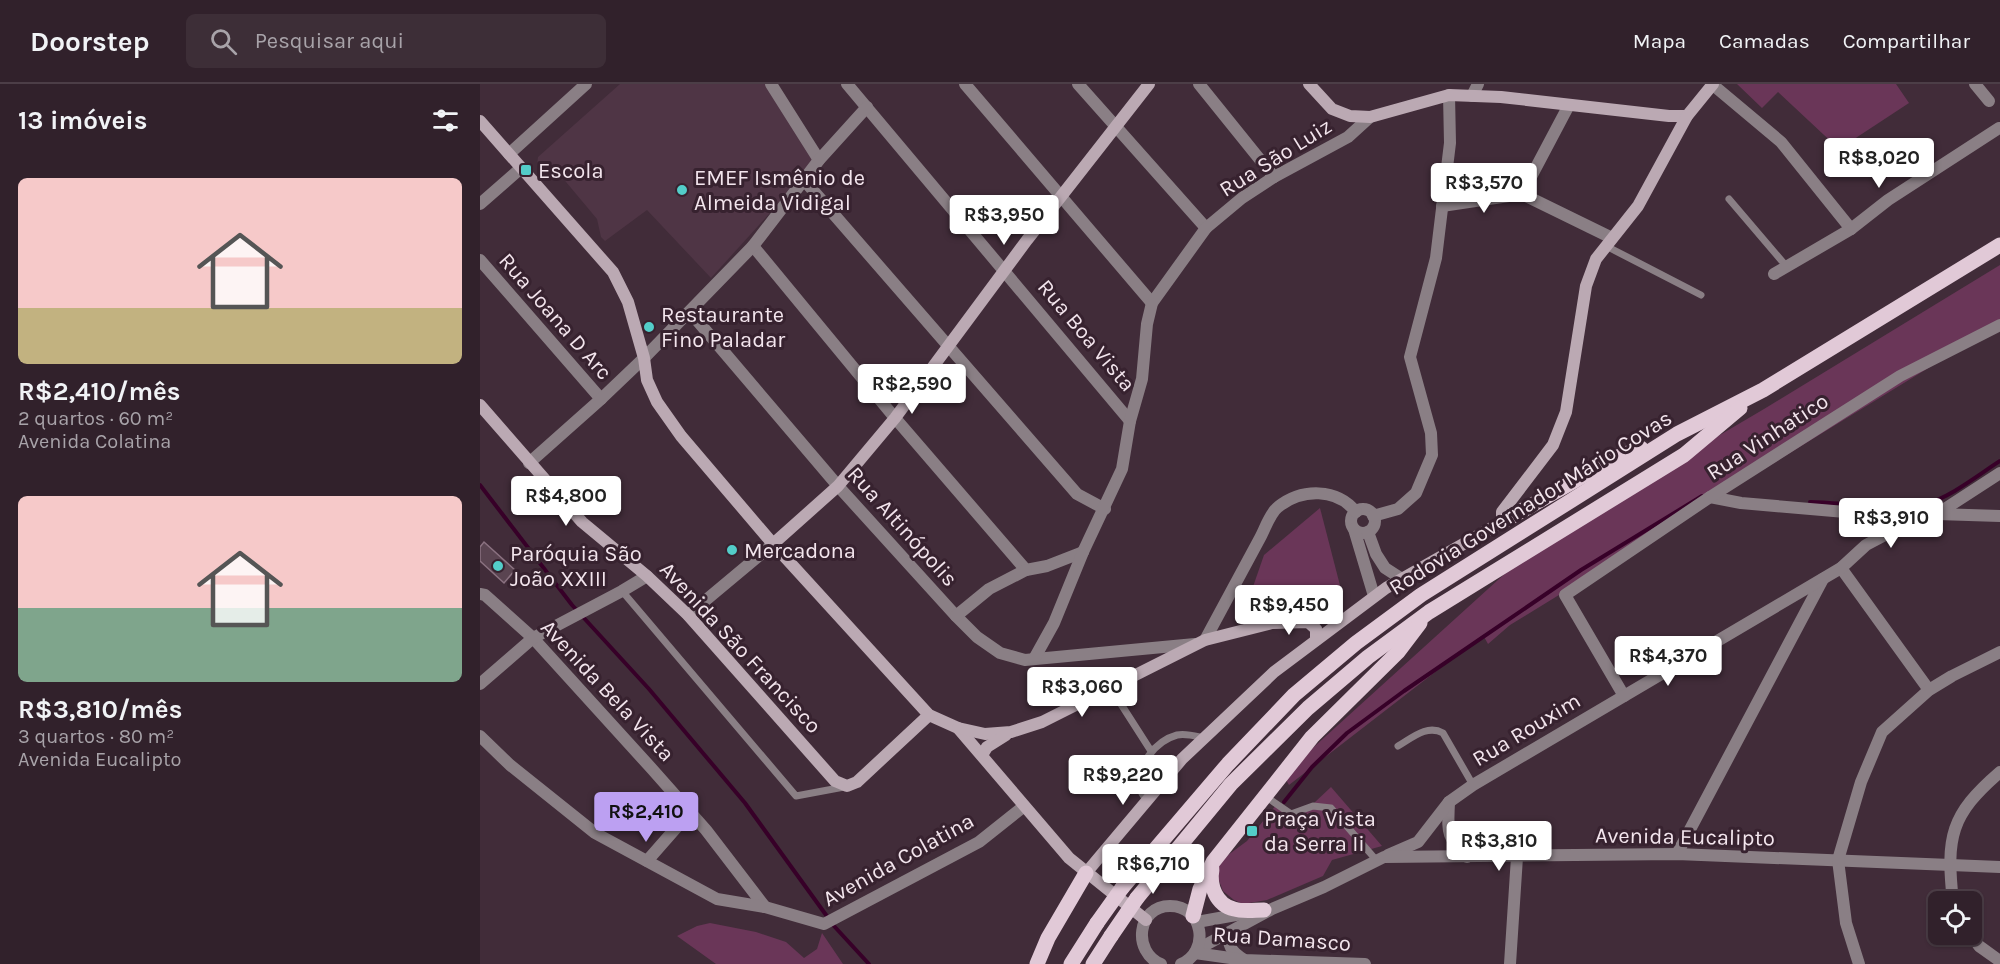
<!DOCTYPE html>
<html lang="pt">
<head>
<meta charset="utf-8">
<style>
	:root { --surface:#31212b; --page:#3d2e37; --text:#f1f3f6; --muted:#a8a3a9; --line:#4c3e47; --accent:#bca0f2 }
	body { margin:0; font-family:Karla,sans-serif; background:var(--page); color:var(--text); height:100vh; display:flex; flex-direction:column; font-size:22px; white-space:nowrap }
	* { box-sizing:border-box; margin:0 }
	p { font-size:20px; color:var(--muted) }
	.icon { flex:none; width:33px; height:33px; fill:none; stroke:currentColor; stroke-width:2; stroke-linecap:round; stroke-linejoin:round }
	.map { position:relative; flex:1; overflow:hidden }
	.panel { display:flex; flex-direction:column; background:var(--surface); width:480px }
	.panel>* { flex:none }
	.buttons { position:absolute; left:1448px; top:807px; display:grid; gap:12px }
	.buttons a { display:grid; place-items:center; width:54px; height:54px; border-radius:9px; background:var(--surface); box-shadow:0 2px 4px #0004,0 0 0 2px var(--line); font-size:30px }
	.price { position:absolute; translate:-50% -51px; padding:0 14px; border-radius:6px; background:#fff; color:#222; font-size:20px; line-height:39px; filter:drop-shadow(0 2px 3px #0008) }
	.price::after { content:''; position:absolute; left:50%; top:36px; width:18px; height:14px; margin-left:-9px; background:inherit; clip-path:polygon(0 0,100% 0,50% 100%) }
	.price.current { background:var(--accent); color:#111 }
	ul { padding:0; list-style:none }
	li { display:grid; align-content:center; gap:12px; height:318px; padding:0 18px }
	li span { display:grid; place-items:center; height:186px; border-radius:9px; color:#555 }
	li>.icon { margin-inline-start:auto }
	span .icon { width:108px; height:108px; fill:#fffc; stroke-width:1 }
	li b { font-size:26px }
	h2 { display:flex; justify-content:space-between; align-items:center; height:72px; padding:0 18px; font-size:26px }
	header { display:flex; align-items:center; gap:36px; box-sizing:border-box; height:84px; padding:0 30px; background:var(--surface); border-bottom:2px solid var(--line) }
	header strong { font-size:28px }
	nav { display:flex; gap:33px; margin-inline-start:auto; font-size:21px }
	.search { width:420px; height:54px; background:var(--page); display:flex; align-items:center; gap:15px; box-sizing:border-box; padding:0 21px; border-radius:9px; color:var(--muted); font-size:22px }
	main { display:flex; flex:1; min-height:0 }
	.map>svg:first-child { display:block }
	.built { fill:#4f3545 }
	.green { fill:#6a3658 }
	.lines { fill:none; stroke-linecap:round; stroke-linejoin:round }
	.stream { stroke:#370028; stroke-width:4 }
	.building { fill:#5a4451; stroke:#8b7281; stroke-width:1.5 }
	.lane { stroke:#8a7f85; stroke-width:7 }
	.street { stroke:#8a7f85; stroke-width:12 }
	.secondary { stroke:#bba9b3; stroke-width:12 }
	.primary { stroke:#e1c9d7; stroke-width:15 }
	.primary-bridge { stroke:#e1c9d7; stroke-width:15 }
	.poi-dot { fill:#53cdc9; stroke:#37222f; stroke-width:2 }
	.labels { text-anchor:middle; stroke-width:6; stroke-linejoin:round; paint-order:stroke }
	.street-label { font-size:22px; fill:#f3e5ed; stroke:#37222f }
	.poi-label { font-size:22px; fill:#f3e5ed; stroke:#37222f; text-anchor:start }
</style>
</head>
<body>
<header>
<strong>Doorstep</strong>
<div class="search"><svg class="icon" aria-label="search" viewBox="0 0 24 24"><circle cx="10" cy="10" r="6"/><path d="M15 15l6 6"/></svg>Pesquisar aqui</div>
<nav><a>Mapa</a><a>Camadas</a><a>Compartilhar</a></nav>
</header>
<main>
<section class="panel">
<h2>13 imóveis<svg class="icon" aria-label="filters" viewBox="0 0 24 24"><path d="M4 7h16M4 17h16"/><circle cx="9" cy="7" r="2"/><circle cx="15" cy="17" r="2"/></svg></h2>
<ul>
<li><span style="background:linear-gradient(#f6c9c9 70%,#c2b280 0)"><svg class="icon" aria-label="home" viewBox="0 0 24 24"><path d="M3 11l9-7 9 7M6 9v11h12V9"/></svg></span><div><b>R$2,410/mês</b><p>2 quartos · 60 m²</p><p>Avenida Colatina</p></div></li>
<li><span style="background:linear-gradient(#f6c9c9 60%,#7fa58c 0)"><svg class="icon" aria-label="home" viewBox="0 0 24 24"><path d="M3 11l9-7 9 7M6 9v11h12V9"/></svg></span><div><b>R$3,810/mês</b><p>3 quartos · 80 m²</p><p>Avenida Eucalipto</p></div></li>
</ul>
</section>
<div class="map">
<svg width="1520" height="880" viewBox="0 0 1520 880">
	<rect width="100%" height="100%" fill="#412c39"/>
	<!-- built -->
	<path class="built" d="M140 0H288L336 78 231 194 167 126 125 157 121 153 117 135 76 86H62L57 81 58 73Z"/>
	<!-- green -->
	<g class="green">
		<path d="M1257 0H1416L1429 19 1359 65 1298 8 1282 24Z"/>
		<path d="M1520 181V240L1030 541 1008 560 1003 551 809 701 803 691 1062 456 1284 325Z"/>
		<path d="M840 424 863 513 823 520H767L784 471Z"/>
		<path d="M851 703 902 762 852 776 843 792 787 816 763 820 754 816 743 807 738 794 739 782 744 774 767 757 796 721 817 735Z"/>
		<path d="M230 839 276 848 306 858 324 874 337 865 342 849 363 880H236L197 852 217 842Z"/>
	</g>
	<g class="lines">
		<!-- stream -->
		<g class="stream">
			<path d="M0 401 92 521 169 605 265 719 354 842 389 880"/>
			<path d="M1330 418C1366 419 1411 426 1447 419 1468 415 1501 389 1520 377"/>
			<path d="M804 718 832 683 867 649 924 607 1101 486 1222 412"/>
		</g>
	</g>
	<!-- building -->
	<path class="building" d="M4 458 35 486 24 499 0 477V463Z"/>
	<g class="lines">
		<!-- lane -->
		<g class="lane">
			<path d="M1249 115 1307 183"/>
			<path d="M1126 162 1221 211"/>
			<path d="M142 507 316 712 364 703"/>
			<path d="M630 603 671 667"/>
			<path d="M918 662C932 654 947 640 963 649L993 701"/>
			<path d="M785 712 811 730 833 722 851 724 897 777"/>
			<path d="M667 717C664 713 661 709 660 705 656 682 675 657 697 651 706 649 715 652 724 654"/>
		</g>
		<!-- street -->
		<g class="street">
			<path d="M291 0 339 76"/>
			<path d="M367 0 650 337"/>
			<path d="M485 0 672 219"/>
			<path d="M598 0 726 144"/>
			<path d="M719 0 794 93"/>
			<path d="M1495 0 1509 17"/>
			<path d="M1233 1 1301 58 1371 145"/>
			<path d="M992 12 998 0"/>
			<path d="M29 70 106 0"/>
			<path d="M324 96 597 410 625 425"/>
			<path d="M1042 110 1089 21"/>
			<path d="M0 120 41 84"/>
			<path d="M962 122 1042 110 1132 154"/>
			<path d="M273 162 415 334 546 486 567 482 603 468"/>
			<path d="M0 176 121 315"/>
			<path d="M1294 190 1371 145 1408 116 1519 44"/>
			<path d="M210 228 358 402 476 532 497 553 520 569 545 576 715 560"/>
			<path d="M49 379 121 315 164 274 273 162 339 76 387 23"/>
			<path d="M1230 413 1261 419 1400 431 1422 442"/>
			<circle cx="883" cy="437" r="12"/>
			<path d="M1457 430 1520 432"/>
			<path d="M893 432 918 425 936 409 952 371 951 349 930 273 956 174 970 59 969 11"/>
			<path d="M874 445 894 512"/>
			<path d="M888 448 896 470 905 484 922 495"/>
			<path d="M1361 484 1449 606"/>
			<path d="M0 510 5 511 53 554 172 685 226 746 285 823"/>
			<path d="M208 531 293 460"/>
			<path d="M476 532 509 505 546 486"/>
			<path d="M725 556C743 522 762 488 780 454 785 445 790 429 798 423 822 404 857 404 876 428"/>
			<path d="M554 575 574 539 603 468 642 385 650 337 662 295 667 240 672 219 726 144 762 114 794 93 868 53 890 33"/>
			<path d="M0 600 53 554 142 507 167 492"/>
			<path d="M1144 612 1085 511 1230 413 1420 292 1520 241"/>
			<path d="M0 652 30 681 115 749 237 815 285 823 344 840 499 758 543 723"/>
			<path d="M969 718C968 747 965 752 987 773"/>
			<path d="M1197 770 1343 495"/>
			<path d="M908 771 938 758 969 718 993 701 1361 484 1386 461 1422 442 1457 430 1520 389"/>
			<path d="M167 777 210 728"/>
			<path d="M1473 818C1466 753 1470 731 1520 688"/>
			<path d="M717 838 767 829"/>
			<path d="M751 848C746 861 752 868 763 875"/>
			<path d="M1491 850 1499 862 1520 877"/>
			<path d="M718 865 792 825 844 803 904 773 1197 770 1520 783"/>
			<path d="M715 869 764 876 885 880"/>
			<path d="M681 880C652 868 657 822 690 822 724 822 730 868 701 880"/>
			<path d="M1030 880 1037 773"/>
			<path d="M1379 880 1366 839 1358 776 1381 698 1402 648 1449 606 1472 592 1520 568"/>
		</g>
		<!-- secondary -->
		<g class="secondary">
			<path d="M829 0 852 25 870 32 890 33 969 11 1021 13 1189 32H1207"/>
			<path d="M0 37 133 188 148 218 164 274 167 296 177 318 201 352 293 460 449 631 478 644 589 774 666 836"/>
			<path d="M0 321 102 438 167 492 208 531 355 697 367 702 377 698 449 631"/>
			<path d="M293 460 358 402 415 334 547 156 669 0"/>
			<path d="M478 644 505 650 531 648 562 638 725 556 792 539 828 538 836 545V556"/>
			<path d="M502 671 507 663 526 651"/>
			<path d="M606 789 702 675 794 588 906 504 1022 438V428L1073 361 1086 328 1106 202 1116 175 1158 122 1207 32 1233 0"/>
		</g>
		<!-- primary -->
		<g class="primary">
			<path d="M1022 438 1135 374 1161 364"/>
			<path d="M732 785C729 801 736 821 754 825 763 828 775 826 784 826"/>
			<path d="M642 804 748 680 814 611 876 559 941 511 1197 350 1283 306 1520 161"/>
			<path d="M657 814 751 700 828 624 888 573 949 528 1204 371 1260 324"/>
			<path d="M713 832 720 805 733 778 832 653 918 568 940 539"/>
			<path d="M557 880 568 854 606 789"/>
			<path d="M591 880 617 839"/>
			<path d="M613 880 631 852"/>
		</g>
		<!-- primary-bridge -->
		<g class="primary-bridge">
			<path d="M617 839 642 804"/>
			<path d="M631 852 657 814"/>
		</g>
	</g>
	<!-- markers -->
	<g class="poi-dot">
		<rect x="40" y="80" width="12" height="12" rx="3"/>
		<circle cx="202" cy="106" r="6"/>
		<circle cx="169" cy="243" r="6"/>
		<circle cx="252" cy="466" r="6"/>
		<circle cx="18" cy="482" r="6"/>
		<rect x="766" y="741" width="12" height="12" rx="3"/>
	</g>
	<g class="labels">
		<!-- street labels -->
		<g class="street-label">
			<text transform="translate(795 73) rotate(-32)" y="8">Rua São Luiz</text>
			<text transform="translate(76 232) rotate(49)" y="8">Rua Joana D Arc</text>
			<text transform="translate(607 251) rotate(50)" y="8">Rua Boa Vista</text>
			<text transform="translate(1287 352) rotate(-33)" y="8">Rua Vinhatico</text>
			<text transform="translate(1050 418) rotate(-32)" y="8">Rodovia Governador Mário Covas</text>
			<text transform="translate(423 442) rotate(48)" y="8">Rua Altinópolis</text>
			<text transform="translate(261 563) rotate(47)" y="8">Avenida São Francisco</text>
			<text transform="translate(128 606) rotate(47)" y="8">Avenida Bela Vista</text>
			<text transform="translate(1046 645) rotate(-31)" y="8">Rua Rouxim</text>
			<text transform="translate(1205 752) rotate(1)" y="8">Avenida Eucalipto</text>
			<text transform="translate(418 775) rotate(-29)" y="8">Avenida Colatina</text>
			<text transform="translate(802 854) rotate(4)" y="8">Rua Damasco</text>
		</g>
		<!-- poi labels -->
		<g class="poi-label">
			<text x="58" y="94">Escola</text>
			<text x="214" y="101">EMEF Ismênio de<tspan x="214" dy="25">Almeida Vidigal</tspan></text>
			<text x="181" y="238">Restaurante<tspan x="181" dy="25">Fino Paladar</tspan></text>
			<text x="264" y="474">Mercadona</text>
			<text x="30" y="477">Paróquia São<tspan x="30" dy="25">João XXIII</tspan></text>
			<text x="784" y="742">Praça Vista<tspan x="784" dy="25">da Serra Ii</tspan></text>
		</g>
	</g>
</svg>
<div class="buttons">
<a><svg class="icon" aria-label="locate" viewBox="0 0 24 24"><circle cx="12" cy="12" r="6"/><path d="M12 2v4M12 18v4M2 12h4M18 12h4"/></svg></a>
</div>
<b class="price" style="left:1399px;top:105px">R$8,020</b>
<b class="price" style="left:1004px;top:130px">R$3,570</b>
<b class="price" style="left:524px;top:162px">R$3,950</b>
<b class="price" style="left:432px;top:331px">R$2,590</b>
<b class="price" style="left:86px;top:443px">R$4,800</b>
<b class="price" style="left:1411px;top:465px">R$3,910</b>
<b class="price" style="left:809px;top:552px">R$9,450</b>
<b class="price" style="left:1188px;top:603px">R$4,370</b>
<b class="price" style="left:602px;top:634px">R$3,060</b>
<b class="price" style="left:643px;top:722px">R$9,220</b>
<b class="price current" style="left:166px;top:759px">R$2,410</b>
<b class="price" style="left:1019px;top:788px">R$3,810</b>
<b class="price" style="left:673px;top:811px">R$6,710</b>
</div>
</main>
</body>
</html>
